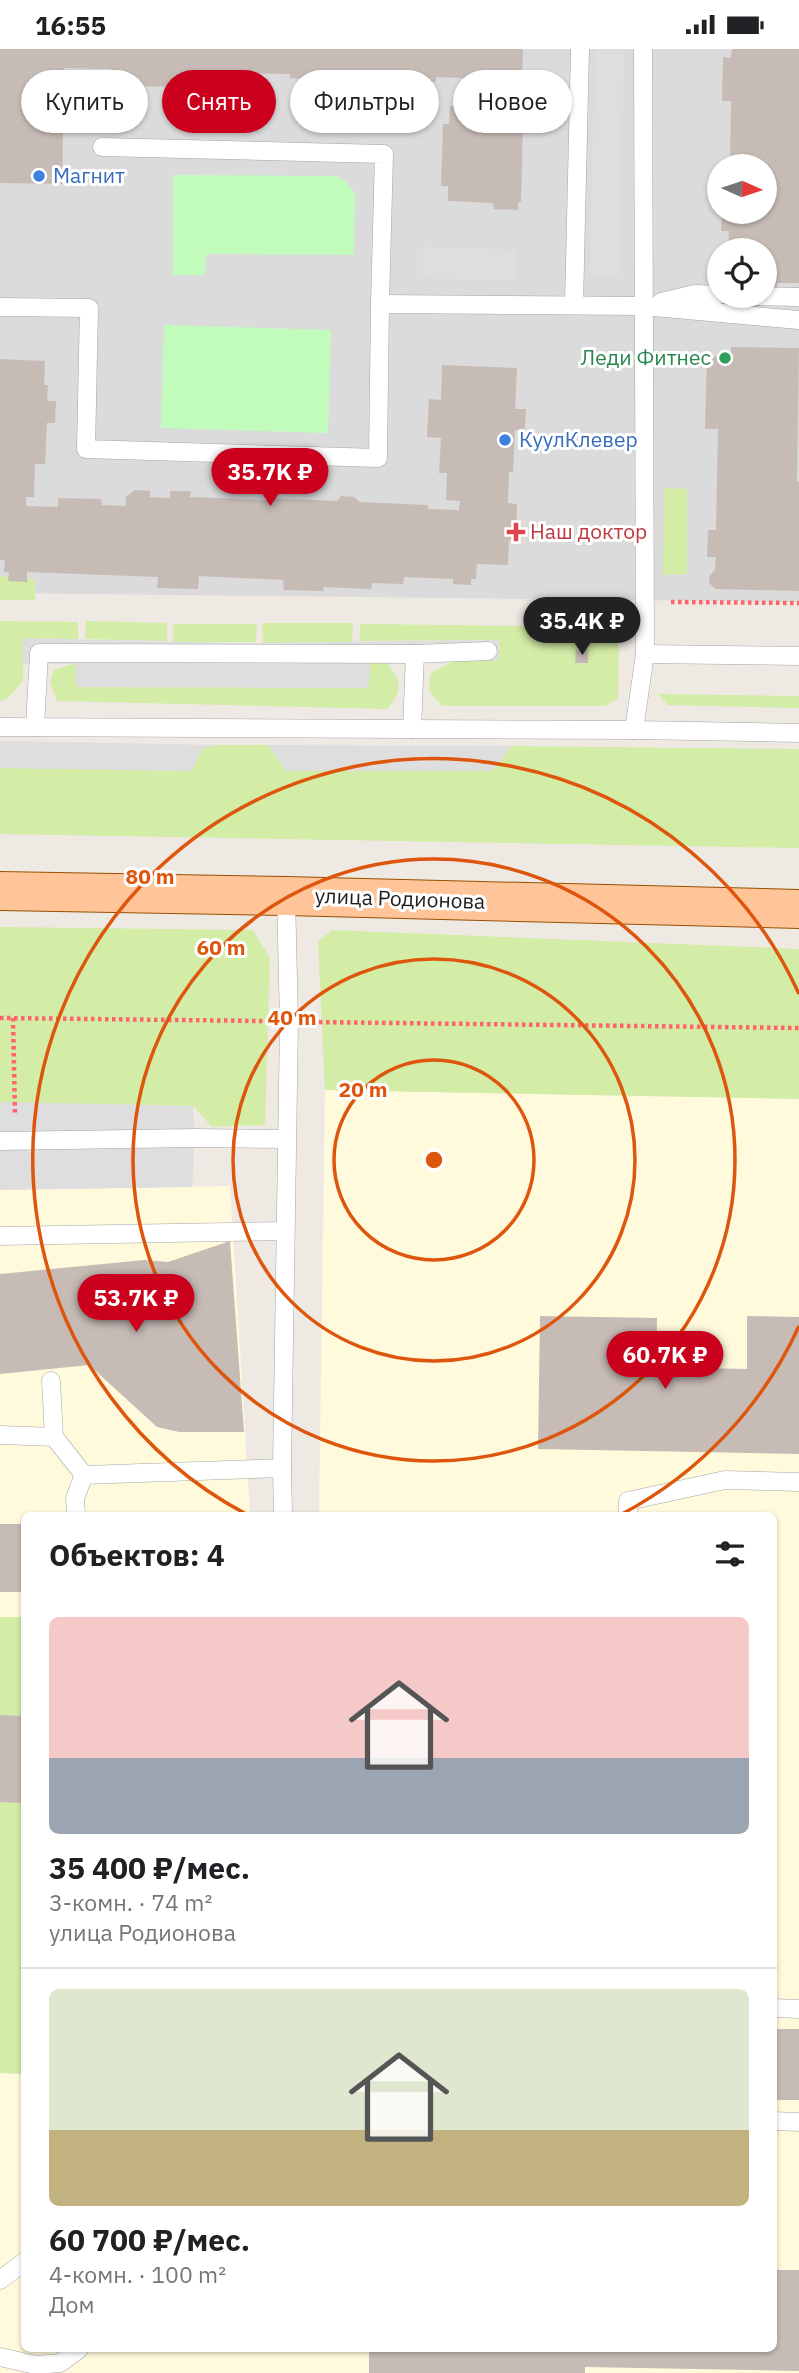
<!DOCTYPE html>
<html lang="ru">
<head>
<meta charset="utf-8">
<style>
	:root { --surface:#fff; --page:#f6f6f6; --text:#202124; --muted:#757577; --line:#e0e0e0; --accent:#cb001d }
	body { margin:0; font-family:"IBM Plex Sans",sans-serif; background:var(--page); color:var(--text); height:100vh; display:flex; flex-direction:column; font-size:26px; white-space:nowrap }
	* { box-sizing:border-box; margin:0 }
	p { font-size:23px; color:var(--muted) }
	.icon { flex:none; width:38px; height:38px; fill:none; stroke:currentColor; stroke-width:2; stroke-linecap:round; stroke-linejoin:round }
	.map { position:relative; flex:1; overflow:hidden }
	.sheet { position:absolute; left:21px; top:1463px; width:756px; height:840px; display:flex; flex-direction:column; background:var(--surface); border-radius:10px; box-shadow:0 2px 5px #0004 }
	.sheet>* { flex:none }
	.top-card { position:absolute; left:21px; top:21px; width:758px; height:63px; display:flex; gap:14px }
	.needle { width:46px; rotate:93deg }
	.tools { position:absolute; left:707px; top:105px; display:grid; gap:14px }
	.tools a { display:grid; place-items:center; width:70px; height:70px; border-radius:50%; background:var(--surface); box-shadow:0 2px 5px #0004; font-size:35px }
	.price { position:absolute; translate:-50% -60px; padding:0 16px; border-radius:24px; background:var(--accent); color:#fff; font-size:23px; line-height:46px; filter:drop-shadow(0 2px 4px #0008) }
	.price::after { content:''; position:absolute; left:50%; top:42px; width:21px; height:16px; margin-left:-10px; background:inherit; clip-path:polygon(0 0,100% 0,50% 100%) }
	.price.active { background:#222; color:#fff }
	ul { padding:0; list-style:none }
	li { display:grid; align-content:center; gap:14px; height:371px; padding:0 28px }
	li+li { border-top:2px solid var(--line) }
	li span { display:grid; place-items:center; height:217px; border-radius:10px; color:#555 }
	li>.icon { margin-inline-start:auto }
	span .icon { width:126px; height:126px; fill:#fffc; stroke-width:1 }
	li b { font-size:30px }
	h2 { display:flex; justify-content:space-between; align-items:center; height:84px; padding:0 28px; font-size:30px }
	.tag { padding:0 24px; border-radius:32px; background:var(--surface); box-shadow:0 2px 5px #0004; font-size:24px; line-height:63px }
	.tag.active { background:var(--accent); color:#fff }
	.status { display:flex; justify-content:space-between; align-items:center; height:49px; padding:0 35px; background:var(--surface); direction:ltr }
	.status svg { height:19px; fill:currentColor }
	.map>svg:first-child { display:block }
	.residential { fill:#dcdbdb; fill-rule:evenodd }
	.education { fill:#fffadc }
	.grass { fill:#d3eca6 }
	.park { fill:#c1fcbd }
	.parking { fill:#dedede }
	.building { fill:#c7bbb6 }
	.lines { fill:none; stroke-linecap:round; stroke-linejoin:round }
	.service-casing { stroke:#a5a5a5; stroke-width:19 }
	.primary-casing { stroke:#975000; stroke-width:40 }
	.path { stroke:#ff646a; stroke-width:4.5; stroke-dasharray:3.5 3.5; stroke-linecap:butt }
	.service { stroke:#fff; stroke-width:18 }
	.primary { stroke:#ffc498; stroke-width:38 }
	.ring { fill:none; stroke:#de560d; stroke-width:3.5 }
	.shop-dot { fill:#3f7fe0; stroke:#fff; stroke-width:2.5 }
	.leisure-dot { fill:#2e9e5b; stroke:#fff; stroke-width:2.5 }
	.health-dot { fill:#e0444e; stroke:#fff; stroke-width:2.5 }
	.labels { text-anchor:middle; stroke-width:6; stroke-linejoin:round; paint-order:stroke }
	.shop-label { font-size:21px; fill:#366cbe; stroke:#fff; text-anchor:start }
	.leisure-label { font-size:21px; fill:#27864d; stroke:#fff; text-anchor:end }
	.health-label { font-size:21px; fill:#be3a42; stroke:#fff; text-anchor:start }
	.street-label { font-size:21px; fill:#1e1e1e; stroke:#fff }
	.centre { fill:#de560d; stroke:#fff; stroke-width:3.5 }
	.ring-label { font-size:21px; text-anchor:middle; font-weight:bold; fill:#de560d; stroke:#fff; stroke-width:6; stroke-linejoin:round; paint-order:stroke }
</style>
</head>
<body>
<div class="status"><b>16:55</b><svg viewBox="0 0 49 12"><path d="M0 12V9h3v3zM5 12V6h3v6zM10 12V3h3v9zM15 12V0h3v12zM26 1h20v11H26zM47 4h2v5h-2z"/></svg></div>
<div class="map">
<svg width="799" height="2324" viewBox="0 0 799 2324">
	<rect width="100%" height="100%" fill="#efe9e3"/>
	<!-- residential -->
	<path class="residential" d="M0 0H799V553L0 544ZM719 117H765V163H719ZM719 201H765V247H719Z"/>
	<!-- education -->
	<g class="education">
		<path d="M325 1041 799 1050V2324H0V2024L24 2025V2300H774V1466H319Z"/>
		<path d="M230 1137 250 1466H24V1568H0V1141Z"/>
	</g>
	<!-- grass -->
	<g class="grass">
		<path d="M664 439 687 440V525L663 526Z"/>
		<path d="M0 527 35 530V551H0Z"/>
		<path d="M0 572 78 573V590L23 589V632L8 649 0 652Z"/>
		<path d="M86 572 167 574V592L85 590Z"/>
		<path d="M262 574H353L352 593 263 594Z"/>
		<path d="M173 575H257L256 593H173Z"/>
		<path d="M360 575 603 578 615 581 619 600 618 649 605 657H442L429 642 430 625 453 612H498L499 591 360 592Z"/>
		<path d="M371 613H387C401 634 404 640 387 660L57 652 50 633 54 621 76 614 77 638 368 639Z"/>
		<path d="M657 645 799 647V659L668 656Z"/>
		<path d="M217 696H268L286 722H492L512 697 799 700V799L0 785V719L192 722 202 699Z"/>
		<path d="M0 878 253 881 270 909 265 1076 212 1078 193 1057 0 1053Z"/>
		<path d="M332 881 799 900V1050L325 1041 318 893Z"/>
		<path d="M0 1568H24V2025L0 2024Z"/>
	</g>
	<!-- park -->
	<g class="park">
		<path d="M173 126 336 127C345 131 350 136 355 145L354 206 206 205 205 226H173Z"/>
		<path d="M164 276 331 281 328 384 161 379Z"/>
	</g>
	<!-- parking -->
	<g class="parking">
		<path d="M595 0H624L618 226H590Z"/>
		<path d="M423 198 517 201 516 232 422 229Z"/>
		<path d="M23 589 238 594 499 591 498 612 371 613 368 639 77 638 75 615H22Z"/>
		<path d="M0 692 217 696 202 700 192 722 0 719Z"/>
		<path d="M268 696 512 697 492 722H286Z"/>
		<path d="M0 1053 193 1057 195 1089 192 1138 0 1141Z"/>
	</g>
	<!-- building -->
	<g class="building">
		<path d="M0 0H523L522 33H512L511 71H523L521 153H518V161L494 160 493 154 448 152V137H441L443 75H449L450 57H456L457 41 462 42V29L436 28V33L402 32V38L371 37V41L305 40V30L290 29V25L226 24V39L176 38 125 37 126 28 110 27 111 20 64 19 62 135 0 134Z"/>
		<path d="M732 0H799V234H777V240H765V201H728L729 182H721L722 163H765V117H730L731 52H722L723 8 731 9Z"/>
		<path d="M731 298 799 299 797 433H799V542L716 540 709 534 710 526 715 521 716 508H707L708 481H716L718 380H705L707 307 731 308Z"/>
		<path d="M0 310 45 312 44 336H48L47 352H56L55 374H47L45 415H35L34 448H26V457L58 458V449L101 450 102 456 126 457V448L135 441 150 442V448L170 449V442H191L190 448 267 451 268 449 337 452 341 447 354 448 360 453 428 456V460L459 461 460 452 446 451 447 424H439L441 389 427 388 429 350 441 351 442 316 517 319 515 360H526L525 381H515L513 423H509L508 454 517 455 516 491H509L508 516 477 515 476 530H471V536L453 535V530L404 528 403 535 372 534 371 540 323 538 324 542 284 541 283 531 199 527 198 540 157 539 158 528 27 523V533L8 532 9 523H4L5 511H0Z"/>
		<path d="M576 601H588V614H575Z"/>
		<path d="M230 1192 244 1383H179L157 1378 89 1316 0 1325V1225L144 1211 168 1213Z"/>
		<path d="M540 1267 657 1269 656 1318 747 1320V1267L799 1268V1405L538 1400Z"/>
		<rect x="0" y="1475" width="24" height="68"/>
		<path d="M0 1666 24 1667V1754L0 1753Z"/>
		<rect x="774" y="1980" width="25" height="71"/>
		<path d="M774 2221H799V2322L585 2318V2324H369V2300H774Z"/>
	</g>
	<g class="lines">
		<defs>
			<g id="service">
				<path d="M102 98 384 105 380 255"/>
				<path d="M750 247 799 248"/>
				<path d="M661 253 695 245 719 246"/>
				<path d="M574 256 580 0"/>
				<path d="M0 258 89 259 86 400 378 409 380 255 643 257 799 271"/>
				<path d="M645 605 799 607"/>
				<path d="M0 678 634 681 799 684"/>
				<path d="M35 678 39 604 415 605 488 602"/>
				<path d="M412 680 415 605"/>
				<path d="M634 681 645 605 643 0"/>
				<path d="M0 1092 195 1089 287 1090"/>
				<path d="M0 1187 285 1182"/>
				<path d="M51 1332 54 1388 84 1426 282 1419 289 973 286 847"/>
				<path d="M0 1386 54 1388"/>
				<path d="M282 1419 283 1466"/>
				<path d="M76 1466 75 1449 84 1426"/>
				<path d="M628 1466V1452L725 1431 799 1433"/>
				<path d="M774 1959 799 1960"/>
				<path d="M774 2072 799 2073"/>
				<path d="M0 2231 24 2213"/>
				<path d="M0 2308 36 2316 60 2314 79 2300"/>
			</g>
			<path id="primary" d="M0 842 286 847 799 860"/>
		</defs>
		<!-- service casing -->
		<use href="#service" class="service-casing"/>
		<!-- primary casing -->
		<use href="#primary" class="primary-casing"/>
		<!-- path -->
		<g class="path">
			<path d="M671 553 799 554"/>
			<path d="M0 969 265 972"/>
			<path d="M13 969 15 1067"/>
			<path d="M312 973 799 979"/>
		</g>
		<!-- service -->
		<use href="#service" class="service"/>
		<!-- primary -->
		<use href="#primary" class="primary"/>
	</g>
	<!-- distance rings -->
	<g class="ring">
		<circle cx="434" cy="1111" r="100"/>
		<circle cx="434" cy="1111" r="201"/>
		<circle cx="434" cy="1111" r="301"/>
		<path d="M799 1277A401 401 0 0 1 622 1465M246 1465A401 401 0 1 1 799 945"/>
	</g>
	<!-- markers -->
	<g class="shop-dot">
		<circle cx="39" cy="127" r="7"/>
		<circle cx="505" cy="391" r="7"/>
	</g>
	<circle class="leisure-dot" cx="725" cy="309" r="7"/>
	<path class="health-dot" d="M512.5 472.5h7v7h7v7h-7v7h-7v-7h-7v-7h7z"/>
	<g class="labels">
		<!-- shop labels -->
		<g class="shop-label">
			<text x="53" y="134">Магнит</text>
			<text x="519" y="398">КуулКлевер</text>
		</g>
		<!-- leisure labels -->
		<g class="leisure-label">
			<text x="711" y="316">Леди Фитнес</text>
		</g>
		<!-- health labels -->
		<g class="health-label">
			<text x="530" y="490">Наш доктор</text>
		</g>
		<!-- street labels -->
		<g class="street-label">
			<text transform="translate(400 850) rotate(2)" y="7">улица Родионова</text>
		</g>
	</g>
	<circle cx="434" cy="1111" r="10" class="centre"/>
	<g class="ring-label">
		<text x="150" y="835">80 m</text>
		<text x="221" y="906">60 m</text>
		<text x="292" y="976">40 m</text>
		<text x="363" y="1048">20 m</text>
	</g>
</svg>
<div class="tools">
<a><svg class="needle" viewBox="-14 -14 28 28"><path d="M0-13l5 13h-10z" fill="#e53935"/><path d="M0 13l5-13h-10z" fill="#757577"/></svg></a>
<a><svg class="icon" aria-label="locate" viewBox="0 0 24 24"><circle cx="12" cy="12" r="6"/><path d="M12 2v4M12 18v4M2 12h4M18 12h4"/></svg></a>
</div>
<b class="price" style="left:270px;top:459px">35.7K ₽</b>
<b class="price active" style="left:582px;top:608px">35.4K ₽</b>
<b class="price" style="left:136px;top:1285px">53.7K ₽</b>
<b class="price" style="left:665px;top:1342px">60.7K ₽</b>
<div class="top-card">
<a class="tag">Купить</a>
<a class="tag active">Снять</a>
<a class="tag">Фильтры</a>
<a class="tag">Новое</a>
</div>
<section class="sheet">
<h2>Объектов: 4<svg class="icon" aria-label="filters" viewBox="0 0 24 24"><path d="M4 7h16M4 17h16"/><circle cx="9" cy="7" r="2"/><circle cx="15" cy="17" r="2"/></svg></h2>
<ul>
<li><span style="background:linear-gradient(#f6c9c9 65%,#9aa5b1 0)"><svg class="icon" aria-label="home" viewBox="0 0 24 24"><path d="M3 11l9-7 9 7M6 9v11h12V9"/></svg></span><div><b>35 400 ₽/мес.</b><p>3-комн. · 74 m²</p><p>улица Родионова</p></div></li>
<li><span style="background:linear-gradient(#dfe7d0 65%,#c2b280 0)"><svg class="icon" aria-label="home" viewBox="0 0 24 24"><path d="M3 11l9-7 9 7M6 9v11h12V9"/></svg></span><div><b>60 700 ₽/мес.</b><p>4-комн. · 100 m²</p><p>Дом</p></div></li>
</ul>
</section>
</div>
</body>
</html>
